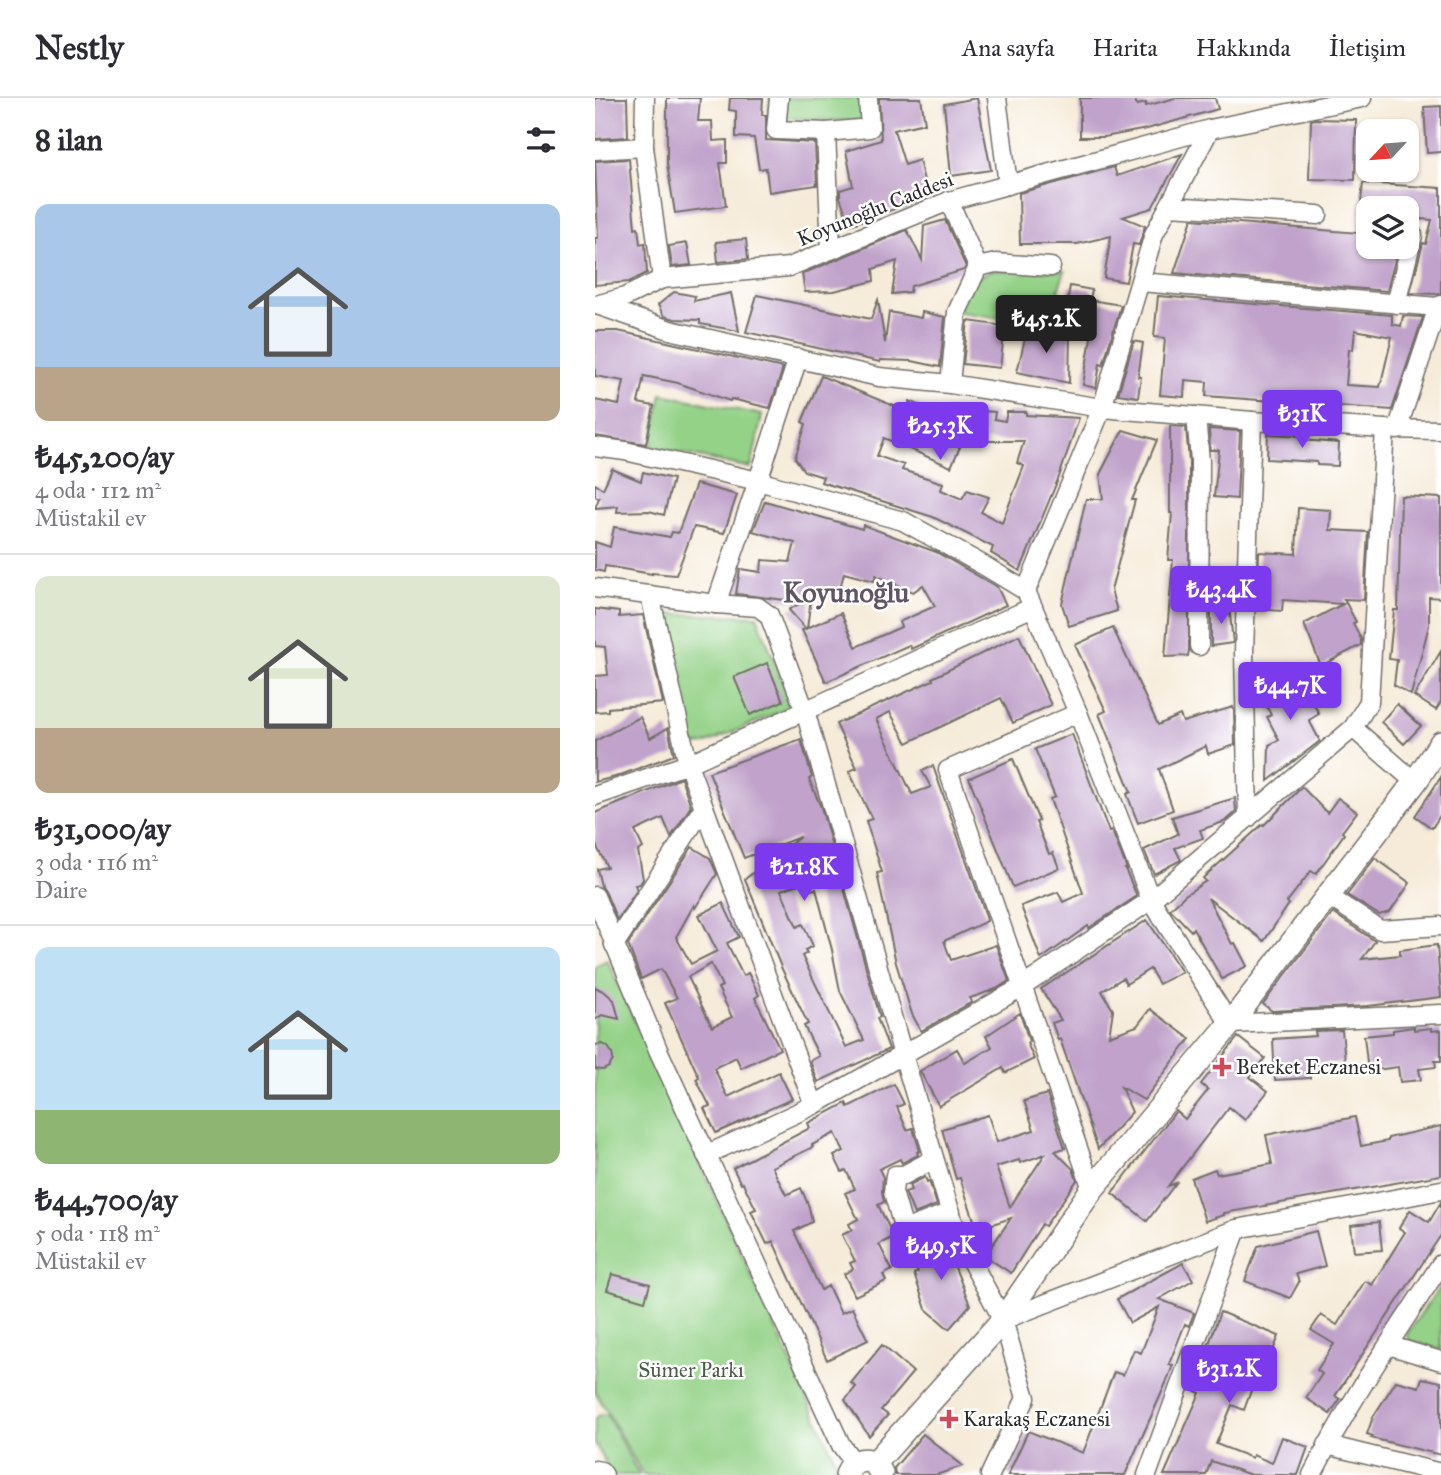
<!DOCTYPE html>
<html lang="tr">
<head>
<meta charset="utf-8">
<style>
	:root { --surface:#fff; --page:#f7f7f7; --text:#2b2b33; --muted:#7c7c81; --line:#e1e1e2; --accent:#7c3aed }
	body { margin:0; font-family:"IM FELL Great Primer",serif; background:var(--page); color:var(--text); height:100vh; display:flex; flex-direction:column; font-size:26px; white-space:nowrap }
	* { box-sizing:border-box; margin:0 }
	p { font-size:23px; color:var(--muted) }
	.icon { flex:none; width:38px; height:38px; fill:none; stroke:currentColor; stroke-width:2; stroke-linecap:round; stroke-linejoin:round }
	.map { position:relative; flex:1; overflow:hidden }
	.side { display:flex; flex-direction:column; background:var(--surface); width:595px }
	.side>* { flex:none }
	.needle { width:46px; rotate:244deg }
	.fabs { position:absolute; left:761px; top:21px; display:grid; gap:14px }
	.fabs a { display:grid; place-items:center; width:63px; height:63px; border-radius:14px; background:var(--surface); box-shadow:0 2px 5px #0004; font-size:35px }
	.price { position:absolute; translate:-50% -60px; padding:0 16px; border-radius:7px; background:var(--accent); color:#fff; font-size:23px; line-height:46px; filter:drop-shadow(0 2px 4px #0008) }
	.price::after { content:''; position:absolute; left:50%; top:42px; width:21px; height:16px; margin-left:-10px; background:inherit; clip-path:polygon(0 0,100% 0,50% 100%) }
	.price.current { background:#222; color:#fff }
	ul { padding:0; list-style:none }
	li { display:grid; align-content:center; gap:14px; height:371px; padding:0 35px }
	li+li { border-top:2px solid var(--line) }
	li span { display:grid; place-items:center; height:217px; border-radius:14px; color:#555 }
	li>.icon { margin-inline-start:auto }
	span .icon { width:126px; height:126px; fill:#fffc; stroke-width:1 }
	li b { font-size:30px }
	h2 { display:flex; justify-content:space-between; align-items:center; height:84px; padding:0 35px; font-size:30px }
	header { display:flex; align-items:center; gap:42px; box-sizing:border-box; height:98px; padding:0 35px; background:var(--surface); border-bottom:2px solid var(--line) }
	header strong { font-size:33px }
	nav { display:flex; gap:38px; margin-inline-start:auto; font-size:24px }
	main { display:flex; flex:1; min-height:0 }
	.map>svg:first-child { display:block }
	.green { fill:#94d288; stroke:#607e5a; stroke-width:2 }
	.building { fill:#c0a2ca; fill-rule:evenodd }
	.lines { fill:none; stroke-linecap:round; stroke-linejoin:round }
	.minor-casing { stroke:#726e68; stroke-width:21 }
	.major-casing { stroke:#726e68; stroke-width:26 }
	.minor { stroke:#fff; stroke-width:18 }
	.major { stroke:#fff; stroke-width:23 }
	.poi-dot { fill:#d1495b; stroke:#fff; stroke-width:2.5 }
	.labels { text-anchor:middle; stroke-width:5; stroke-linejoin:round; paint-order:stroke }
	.street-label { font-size:21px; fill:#2b2b2b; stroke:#fff }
	.poi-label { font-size:21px; fill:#2b2b2b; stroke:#fff; text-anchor:start }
	.park-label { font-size:21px; fill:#4a5d47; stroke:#fff }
	.district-label { font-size:28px; font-weight:bold; fill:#5f5563; stroke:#fff }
</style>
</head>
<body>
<header>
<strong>Nestly</strong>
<nav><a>Ana sayfa</a><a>Harita</a><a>Hakkında</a><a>İletişim</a></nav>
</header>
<main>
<section class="side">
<h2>8 ilan<svg class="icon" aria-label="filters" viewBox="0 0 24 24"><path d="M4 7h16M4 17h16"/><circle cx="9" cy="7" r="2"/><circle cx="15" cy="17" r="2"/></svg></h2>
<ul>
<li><span style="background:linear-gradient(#a9c7e8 75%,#b9a48a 0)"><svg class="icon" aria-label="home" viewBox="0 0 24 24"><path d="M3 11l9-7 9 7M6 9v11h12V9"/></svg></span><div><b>₺45,200/ay</b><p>4 oda · 112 m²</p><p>Müstakil ev</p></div></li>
<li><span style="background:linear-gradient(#dfe7d0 70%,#b9a48a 0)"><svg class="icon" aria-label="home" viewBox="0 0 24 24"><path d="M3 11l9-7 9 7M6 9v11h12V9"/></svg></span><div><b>₺31,000/ay</b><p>3 oda · 116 m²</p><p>Daire</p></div></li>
<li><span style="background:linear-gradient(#bfe0f5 75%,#8fb573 0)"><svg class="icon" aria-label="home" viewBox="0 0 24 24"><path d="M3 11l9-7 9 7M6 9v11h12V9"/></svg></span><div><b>₺44,700/ay</b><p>5 oda · 118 m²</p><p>Müstakil ev</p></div></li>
</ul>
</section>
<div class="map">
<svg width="846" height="1377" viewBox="0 0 846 1377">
	<rect width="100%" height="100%" fill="#fff"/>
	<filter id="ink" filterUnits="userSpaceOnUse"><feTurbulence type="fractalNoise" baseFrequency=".0143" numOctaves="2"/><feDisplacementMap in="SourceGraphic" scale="14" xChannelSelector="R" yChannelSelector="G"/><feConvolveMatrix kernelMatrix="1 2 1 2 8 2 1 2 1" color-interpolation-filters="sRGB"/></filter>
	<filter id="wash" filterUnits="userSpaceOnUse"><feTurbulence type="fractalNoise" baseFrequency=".00686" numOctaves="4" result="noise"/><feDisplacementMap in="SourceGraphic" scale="28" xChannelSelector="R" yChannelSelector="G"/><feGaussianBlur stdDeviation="1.57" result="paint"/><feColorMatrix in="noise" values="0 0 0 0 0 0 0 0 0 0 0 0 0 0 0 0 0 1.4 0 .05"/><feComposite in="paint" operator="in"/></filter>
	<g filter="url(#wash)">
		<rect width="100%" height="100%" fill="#f6ebd9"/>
		<!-- green -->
		<g class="green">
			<path d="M175 0H277L279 24 173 19Z"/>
			<path d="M397 172 470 173 451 226 357 213 366 188Z"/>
			<path d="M67 296 167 317 156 370 56 349Z"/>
			<path d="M71 516 162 518 194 601 191 611 110 646 102 647 95 642Z"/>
			<path d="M12 862 241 1363 231 1377H48L0 1293V868Z"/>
			<path d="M846 1187V1252L813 1242 812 1236Z"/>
			<path d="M7 1316 12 1317 44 1377H17L0 1345V1320Z"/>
		</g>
		<g id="blocks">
			<!-- building -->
			<g class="building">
				<path d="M0 0H32L33 39 0 41Z"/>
				<path d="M72 0H105L103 23H117L118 43 132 42V65H125L131 108 80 115 72 66Z"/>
				<path d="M135 0H168L167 17H171V42L220 45 222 87 174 94 171 70 164 71 159 40 141 39V13L134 12Z"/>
				<path d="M284 0H326L330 25 299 32 310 67 324 62 333 99 255 127 245 99V92L258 88 251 53 286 42Z"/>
				<path d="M382 0 396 72 356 78 349 6Z"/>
				<path d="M485 0H539L542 7 551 5V8L580 0H620L623 11 552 31 509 39H485Z"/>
				<path d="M846 8V54L832 55 829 9Z"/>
				<path d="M720 21 761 22 760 82 714 81 716 22Z"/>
				<path d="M587 56 557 110 528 119 550 128 544 147 538 146 531 184 509 180 516 138 482 146H425L424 95 519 69 522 78Z"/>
				<path d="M34 61 40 130 43 129 45 146 50 145 52 175 34 184 0 187V140H3L0 63Z"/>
				<path d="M768 85 846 90V196L815 195 828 145 831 146 837 122 812 120V110H774V149H788V152L802 154 792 193 579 175 597 121 763 135Z"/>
				<path d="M350 122 371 169 369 172 316 188 315 194 297 196 302 163 278 171 279 183 239 193 210 194 207 176 312 132 327 162 329 128Z"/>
				<path d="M151 141 153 161 123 164 121 144Z"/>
				<path d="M92 145 96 167 77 169 74 148Z"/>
				<path d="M475 188 497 192 495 202 526 207 508 267 505 266 501 290 488 287 497 234 468 228Z"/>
				<path d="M79 194 100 198 99 203 136 195 144 233 105 226V222L80 221 69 218 63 207Z"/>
				<path d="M162 197 276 221 283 202 290 245 294 214 326 220 327 214 350 219 345 269 317 263 285 262V264L151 234Z"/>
				<path d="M563 198 797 217V226L806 228 808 218 828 219 797 312 611 298 612 284 590 282 589 299 565 297 570 240 559 239ZM760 232 797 239 785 289 751 287 754 251 758 252Z"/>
				<path d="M373 223 410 228 405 270 368 266Z"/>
				<path d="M432 232 475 235 474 285 422 274Z"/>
				<path d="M0 233H23L188 270 175 310 136 301 135 303 83 285 49 278 43 305 59 308 51 346 0 338V302L24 307 29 283 0 278Z"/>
				<path d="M539 243 548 245 543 279H546L543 299 523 296Z"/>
				<path d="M226 278 311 313 315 303 349 318 350 310 400 314 399 321 410 323 412 314H431V317L484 320 464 379 425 473 396 455 398 449 338 419 226 384 228 379 209 373 200 360 211 326 207 324ZM324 331 389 335V343H429L422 365 429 368 407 425 386 414 394 399 372 392 367 401 346 392 348 385 307 372 309 367 282 358 289 340 356 369 365 349Z"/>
				<path d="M575 328 591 329 594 363V552L593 558 570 559 578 462H573L577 415H575Z"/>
				<path d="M614 331 645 333 642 401 619 399 624 352H615Z"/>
				<path d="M528 332 562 342 537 402H540L516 492 522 513 474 528 467 506 491 401H508L505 376Z"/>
				<path d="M673 336 707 338 706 342 744 345 743 368 722 367V364L672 361Z"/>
				<path d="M17 371 46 383 48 374 78 381 69 417 54 413 22 414 23 408 0 410 4 400 0 398V386L8 391Z"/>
				<path d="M101 386 142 397 129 435 99 429 81 477 57 475V476L10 468 9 474 0 472V444L15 449 19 429 75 439 77 434 83 435Z"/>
				<path d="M806 398 846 400V500L834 499V527L816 597 799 587 802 562 794 561 799 512H803Z"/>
				<path d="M170 403 267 431 268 427 341 454 402 489 411 507 316 551 314 547 231 584 207 532 211 531 194 512 207 504 141 496 145 471 166 474 167 462 195 464 200 445 158 433ZM249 475 279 483 281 477 318 494 328 487 340 508 304 524 306 529 261 549 246 515 212 530 217 492 243 498Z"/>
				<path d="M703 410 736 412 735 432 773 434 769 502 749 501 761 524 758 525 766 541V547L726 568 709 526 748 506 688 502 687 513 662 511 664 454 701 456Z"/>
				<path d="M634 507 638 545 616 548V509Z"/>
				<path d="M0 511 24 514V519L48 517 68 605 13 610V613L0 614V578L13 577 10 549 0 548Z"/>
				<path d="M518 530 563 627 585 617 588 624 638 609 639 613 640 647 613 656 611 648 564 671 578 712 543 725 532 696 536 694 504 616 511 613 480 547Z"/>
				<path d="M424 537 456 607 418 625 406 600 312 645 295 614 281 621 317 696 336 689 327 673 338 668 391 818 392 823 349 843 356 862 401 847 414 883 401 891 375 900 377 904 326 933 317 916 301 865 282 775 287 774 271 723 277 721 254 673 262 670 241 626 338 582 337 580Z"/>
				<path d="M846 553V604L841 612 819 598Z"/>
				<path d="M172 565 188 603 155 617 139 579Z"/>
				<path d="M707 574 717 593 713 595 724 616 714 622 725 643 673 683 674 647 684 642 672 619 676 617 665 595Z"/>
				<path d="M802 606 826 628 809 646 786 624Z"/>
				<path d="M45 619 55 640 73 630 79 657 20 679 0 684V643Z"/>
				<path d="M477 636 514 734 517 733 532 771H530L542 798 494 830 493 828 446 861 426 808 463 794 468 804 488 795 455 701 460 699 440 651Z"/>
				<path d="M206 641 217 679 214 681 226 709 285 919 282 920 294 951 223 984 215 963 224 958 209 928 213 926 186 869 150 781 205 739 149 760 114 674ZM213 783 215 792 221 791 237 852 245 893 269 942 251 949 207 858 212 855 210 852 218 848 208 826 202 829 186 792Z"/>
				<path d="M418 661 444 723 441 724 454 756 458 755 464 770 418 789 374 680Z"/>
				<path d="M846 679V716L837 730 820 718Z"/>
				<path d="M86 680 96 708 76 739 68 720 40 733 48 750 43 753 48 781 45 786 40 787 42 792 22 822 10 793 6 788 2 771 12 769 0 745V715Z"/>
				<path d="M707 689 732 715 743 700 762 714 747 734 749 736 721 776 716 773 692 804 694 806 669 843 613 800 637 846 640 845 652 868 627 881 598 830 596 833 575 811 590 797 611 783 608 780 668 726 669 727Z"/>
				<path d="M640 700 641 714 631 723 605 732 608 740 580 750 586 762 559 776 549 752 583 736 577 719Z"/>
				<path d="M97 749 115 760 122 776 100 810 99 807 81 839 96 866 122 853 104 817 128 805 144 839 132 845 148 878 153 875 164 897 160 900 185 951 146 970 141 959 119 970 133 999 184 974 197 1001 121 1035 109 1010 115 1008 101 981 104 979 70 905 82 900 66 871 46 881 33 846ZM116 866 127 888 123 890 137 919 117 929 93 879Z"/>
				<path d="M780 760 815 785 795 814 784 817 752 797Z"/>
				<path d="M738 815 780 843 767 861 805 857V852L842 847 846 899 773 908 677 913 668 906Z"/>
				<path d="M552 822 587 874 564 886 555 871 531 886 528 880 507 893 518 912 514 938 542 928 555 911 595 941 549 1002 526 989 537 1014 503 1051 465 941 463 942 457 925 466 922 446 891Z"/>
				<path d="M0 889 10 894 19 902 24 921 7 917 0 922Z"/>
				<path d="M425 915 434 943 432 945 439 961 410 975 408 970 344 1008 325 973 362 951 370 965 397 949 391 938Z"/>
				<path d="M819 929V932L836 930V933L846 932V963H840L841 969 824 971 826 982 805 984 803 969 773 973 769 938 798 935V932Z"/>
				<path d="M747 932 750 964 714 967 715 980 680 982 678 941 721 938 720 933Z"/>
				<path d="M643 939 670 960 655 979 673 993 650 1022 634 1009 573 1088 581 1085 552 1123 517 1095 581 1013 590 1021 613 992 606 986Z"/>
				<path d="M8 946 13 949 17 955 18 962 14 969 8 972 0 971V947Z"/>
				<path d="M299 986 309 1006 302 1009 312 1032 318 1030 325 1053 322 1054 323 1057 307 1065 305 1061 284 1071 288 1079 287 1093 289 1104 283 1107 299 1139 284 1146 297 1172 288 1177 291 1183 260 1198 249 1176 258 1171 255 1165 260 1163 247 1137 257 1132 254 1126 263 1121 250 1095 260 1091 251 1072 247 1074 239 1058 249 1053 240 1035 217 1047 218 1049 177 1069 191 1097 206 1090 214 1109 217 1124 199 1133 226 1192 233 1188 246 1215 257 1210 273 1242 232 1262 178 1143 172 1146 156 1113 161 1111 148 1085 146 1086 138 1070 215 1030 213 1025 251 1005 253 1009Z"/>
				<path d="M452 996 470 1050 460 1053 478 1071 482 1082 450 1128 447 1126 416 1175 390 1158 416 1120 382 1131 365 1080 361 1081 347 1031 393 1017 402 1044 439 1032 429 1003ZM450 1056 436 1077 415 1109 401 1069 424 1062 425 1065Z"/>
				<path d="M760 1019 766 1048 793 1043V1040L846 1028V1077L629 1115V1117L610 1123 596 1080 620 1071 622 1076 677 1066 671 1037Z"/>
				<path d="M330 1079 332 1084 334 1083 342 1107 319 1116 310 1094 316 1092 314 1087Z"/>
				<path d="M846 1104V1137L740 1298 745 1301 735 1316 711 1300 727 1276 722 1272 739 1246 716 1232 726 1217 742 1227 770 1183 777 1187 810 1134 804 1130 815 1112 834 1124Z"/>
				<path d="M784 1124 787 1152 759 1154 756 1127Z"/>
				<path d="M348 1129 353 1145 351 1147 375 1207 354 1231 331 1211 319 1176 323 1174 320 1167 338 1159 328 1137Z"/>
				<path d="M721 1133 730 1168 701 1176 704 1184 695 1200 650 1183 663 1148Z"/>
				<path d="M588 1165 598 1182 564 1201 599 1215 594 1228 590 1226 574 1266 578 1267 571 1285 530 1377H413L433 1333 488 1355 519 1274 528 1277 539 1252 546 1255 564 1209 535 1225 522 1201Z"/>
				<path d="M17 1176 55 1186 50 1203 12 1192Z"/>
				<path d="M625 1214 684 1238 675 1260 669 1257 649 1312 637 1307 621 1346 657 1360 658 1357 677 1365 687 1339 713 1349 703 1377H656L616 1363 611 1377H569L605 1295 598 1292Z"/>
				<path d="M287 1247 318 1274 286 1312 293 1317 274 1338 250 1302 261 1289 256 1285Z"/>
				<path d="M827 1280 846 1284V1357L776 1340 778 1338 772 1336 778 1319 801 1283 824 1289Z"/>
				<path d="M328 1336 368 1368 341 1377H300L299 1370Z"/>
			</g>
		</g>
	</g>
	<g filter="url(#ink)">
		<use href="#blocks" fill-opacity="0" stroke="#726e68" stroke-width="2"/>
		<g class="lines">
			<defs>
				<g id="minor">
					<path d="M50 0 49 49 67 181"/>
					<path d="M184 0 181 32 231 34 275 30 273 0"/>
					<path d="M402 0 413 87"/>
					<path d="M231 34 236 152"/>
					<path d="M0 52 49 49"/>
					<path d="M354 103 383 169"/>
					<path d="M574 108 723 117"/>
					<path d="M545 184 843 209"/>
					<path d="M801 206 818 137"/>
					<path d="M1 207 30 199 67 181 194 169 354 103 615 31 767 0"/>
					<path d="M2 207 75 232 284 279 355 286 507 310 657 323 790 331 846 332"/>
					<path d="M355 286 362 214 383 169 401 165 456 169"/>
					<path d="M601 318 605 363 604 548"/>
					<path d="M802 332 843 209 846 207"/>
					<path d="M0 349 30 353 163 383 203 260"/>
					<path d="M0 490 121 506 163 509 174 517 210 613 308 957 363 1139 408 1222 431 1300 395 1377"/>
					<path d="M431 493 483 615 353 672 497 1091"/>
					<path d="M121 506 163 383 308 423 388 467 431 493 507 310 559 136 615 31"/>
					<path d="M483 615 556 802 635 926 846 916"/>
					<path d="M758 630 820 684"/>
					<path d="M0 698 93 666 438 509"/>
					<path d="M109 709 219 1007 427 889 556 802 758 630 774 604 790 331"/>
					<path d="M653 720 649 554 657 323"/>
					<path d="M0 798 64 954 246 1347 259 1365"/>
					<path d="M733 798 785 832 846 828"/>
					<path d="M19 847 109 709 93 666 55 497"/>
					<path d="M111 1057 219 1007"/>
					<path d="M339 1061 309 1077H300L298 1094 309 1132 356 1114"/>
					<path d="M408 1222 642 1131 846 1092"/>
					<path d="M793 1247 846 1263"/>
					<path d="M732 1347 846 1375"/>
					<path d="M0 1372 6 1373 9 1377"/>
					<path d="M552 1377 642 1131"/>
					<path d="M717 1377C754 1303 801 1235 846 1166"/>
				</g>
				<g id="major">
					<path d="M280 1365 408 1222 497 1091 635 926 820 684 846 645"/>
					<path d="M252 1377C256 1363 268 1359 280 1365L286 1375"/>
				</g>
			</defs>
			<!-- minor casing -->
			<use href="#minor" class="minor-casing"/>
			<!-- major casing -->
			<use href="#major" class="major-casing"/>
			<!-- minor -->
			<use href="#minor" class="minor"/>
			<!-- major -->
			<use href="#major" class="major"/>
		</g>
	</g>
	<!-- markers -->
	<g class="poi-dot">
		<path d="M623.5 958.5h7v7h7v7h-7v7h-7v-7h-7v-7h7z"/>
		<path d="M350.5 1310.5h7v7h7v7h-7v7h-7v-7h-7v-7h7z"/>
	</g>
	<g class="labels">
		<!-- street labels -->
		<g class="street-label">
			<text transform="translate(280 111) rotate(-22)" y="7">Koyunoğlu Caddesi</text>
		</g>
		<!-- poi labels -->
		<g class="poi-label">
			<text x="641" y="976">Bereket Eczanesi</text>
			<text x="368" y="1328">Karakaş Eczanesi</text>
		</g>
		<!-- park labels -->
		<g class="park-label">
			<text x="96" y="1279">Sümer Parkı</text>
		</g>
		<!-- district labels -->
		<g class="district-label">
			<text x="251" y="504">Koyunoğlu</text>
		</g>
	</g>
</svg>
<div class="fabs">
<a><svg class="needle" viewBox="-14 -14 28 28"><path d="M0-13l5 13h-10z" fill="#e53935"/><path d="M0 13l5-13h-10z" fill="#7c7c81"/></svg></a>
<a><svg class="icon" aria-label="layers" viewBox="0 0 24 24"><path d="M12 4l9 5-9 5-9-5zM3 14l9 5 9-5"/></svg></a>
</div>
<b class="price current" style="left:451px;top:257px">₺45.2K</b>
<b class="price" style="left:707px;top:352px">₺31K</b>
<b class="price" style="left:345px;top:364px">₺25.3K</b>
<b class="price" style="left:626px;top:528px">₺43.4K</b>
<b class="price" style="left:695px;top:624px">₺44.7K</b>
<b class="price" style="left:209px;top:805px">₺21.8K</b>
<b class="price" style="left:346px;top:1184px">₺49.5K</b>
<b class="price" style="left:634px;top:1307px">₺31.2K</b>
</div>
</main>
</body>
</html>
